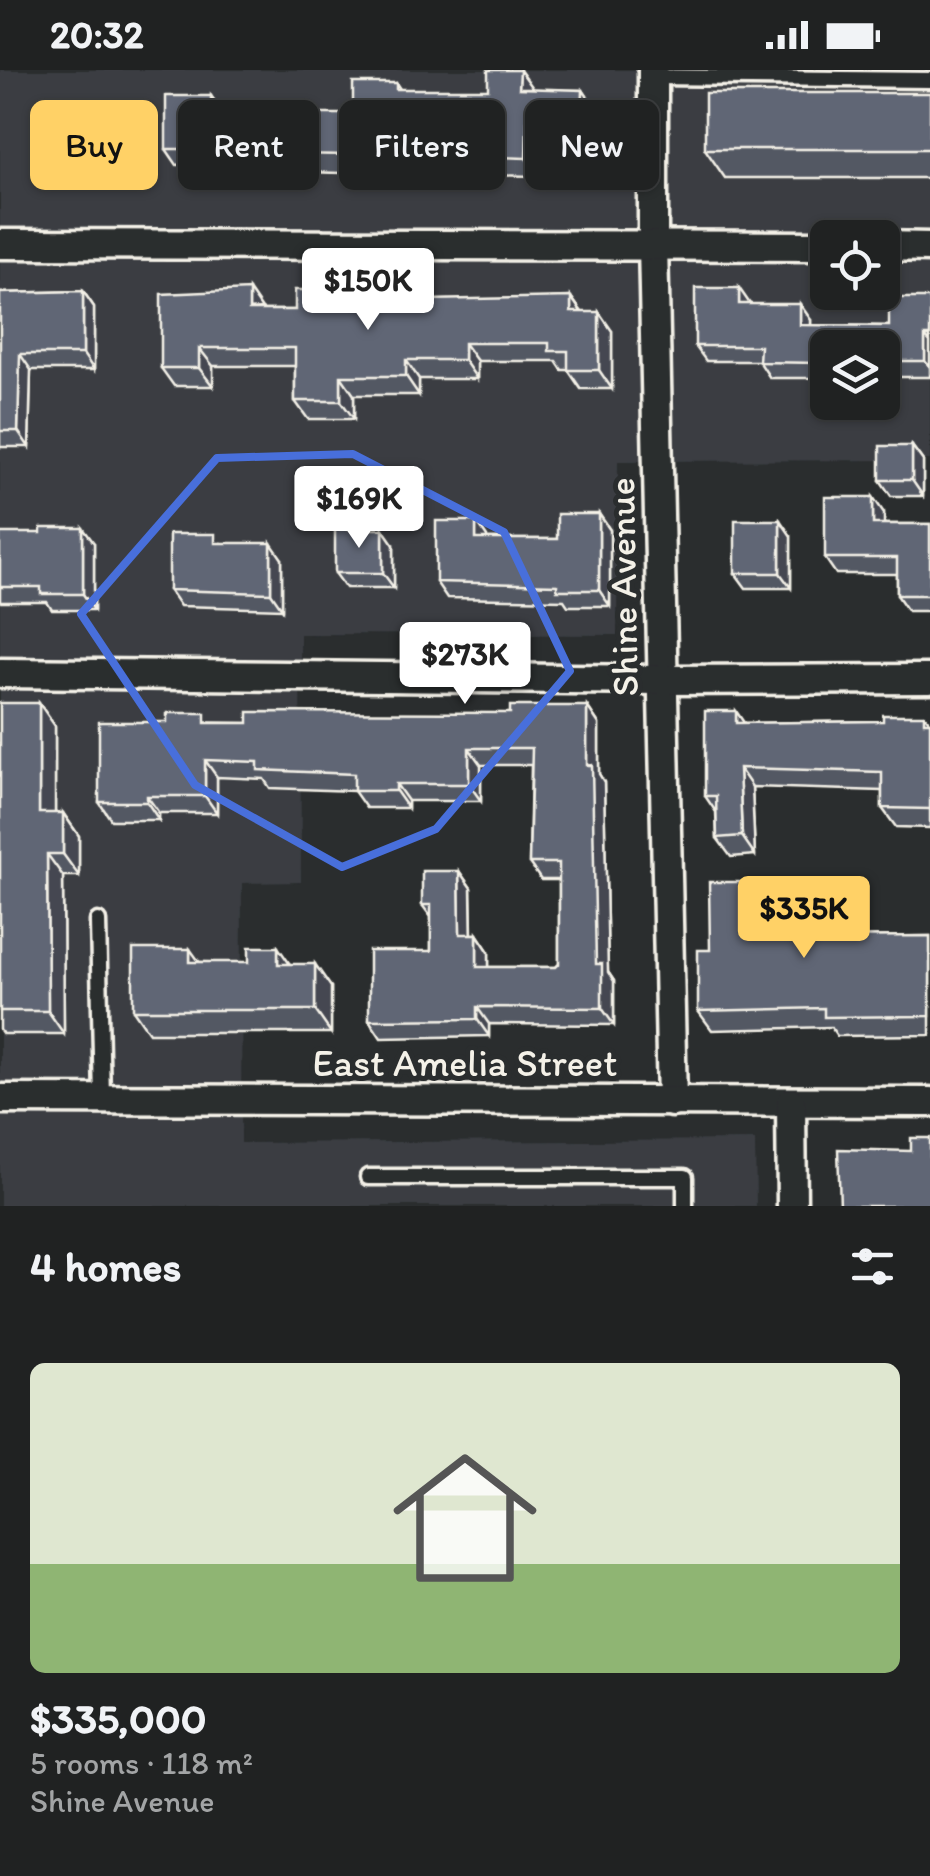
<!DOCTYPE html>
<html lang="en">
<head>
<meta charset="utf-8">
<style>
	:root { --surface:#202222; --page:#2d2f2f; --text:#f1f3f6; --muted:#a2a4a5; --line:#3d3f40; --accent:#ffd166 }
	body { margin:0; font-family:Itim,sans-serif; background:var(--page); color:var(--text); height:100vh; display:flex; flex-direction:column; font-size:38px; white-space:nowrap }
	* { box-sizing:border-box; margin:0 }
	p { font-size:32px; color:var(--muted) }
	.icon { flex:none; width:55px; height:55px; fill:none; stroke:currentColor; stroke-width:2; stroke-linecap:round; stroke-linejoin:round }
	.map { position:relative; height:1136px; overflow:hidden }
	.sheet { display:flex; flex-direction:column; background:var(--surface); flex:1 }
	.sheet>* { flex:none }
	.top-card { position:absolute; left:30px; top:30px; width:870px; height:90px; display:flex; gap:20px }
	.tools { position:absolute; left:810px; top:150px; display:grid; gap:20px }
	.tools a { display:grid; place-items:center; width:90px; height:90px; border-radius:15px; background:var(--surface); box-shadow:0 2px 8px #0004,0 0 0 2px var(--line); font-size:50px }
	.price { position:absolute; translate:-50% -85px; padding:0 22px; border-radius:10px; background:#fff; color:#222; font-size:32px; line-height:65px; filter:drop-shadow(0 2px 5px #0008) }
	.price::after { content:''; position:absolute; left:50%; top:60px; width:30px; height:22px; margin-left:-15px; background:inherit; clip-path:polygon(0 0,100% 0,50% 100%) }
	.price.on { background:var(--accent); color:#111 }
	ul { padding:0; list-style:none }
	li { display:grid; align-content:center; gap:20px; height:530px; padding:0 30px }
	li+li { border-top:2px solid var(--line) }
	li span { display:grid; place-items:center; height:310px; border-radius:15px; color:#555 }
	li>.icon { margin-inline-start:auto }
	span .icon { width:180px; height:180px; fill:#fffc; stroke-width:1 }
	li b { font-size:42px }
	h2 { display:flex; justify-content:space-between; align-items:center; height:120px; padding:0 30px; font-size:42px }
	.chip { padding:0 35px; border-radius:15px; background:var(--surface); box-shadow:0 2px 8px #0004,0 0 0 2px var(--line); font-size:35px; line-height:90px }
	.chip.on { background:var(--accent); color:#111 }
	.status { display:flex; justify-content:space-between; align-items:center; height:70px; padding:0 50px; background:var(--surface); direction:ltr }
	.status svg { height:28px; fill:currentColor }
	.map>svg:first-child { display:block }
	.built { fill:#3a3e43; fill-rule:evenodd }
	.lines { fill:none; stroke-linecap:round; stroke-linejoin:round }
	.lane-casing { stroke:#f4f1e8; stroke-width:21 }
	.street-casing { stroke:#f4f1e8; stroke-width:35 }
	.lane { stroke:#2a2d2e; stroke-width:14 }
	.street { stroke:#2a2d2e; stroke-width:28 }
	.wall { fill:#535864; stroke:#f4f1e8; stroke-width:2.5 }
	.shaded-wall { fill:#444751; stroke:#f4f1e8; stroke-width:2.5 }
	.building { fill:#616674; stroke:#f4f1e8; stroke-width:2.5 }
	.marked { fill:none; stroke:#486fdb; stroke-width:8; stroke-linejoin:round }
	.labels { text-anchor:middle; stroke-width:10; stroke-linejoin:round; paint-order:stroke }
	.street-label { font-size:38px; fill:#f4f1e8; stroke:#2a2d2e }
</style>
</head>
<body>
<div class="status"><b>20:32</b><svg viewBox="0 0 49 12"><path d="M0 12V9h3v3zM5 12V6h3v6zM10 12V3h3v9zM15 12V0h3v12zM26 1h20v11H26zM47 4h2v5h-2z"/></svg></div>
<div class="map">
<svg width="930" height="1136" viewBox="0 0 930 1136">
	<rect width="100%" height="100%" fill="#2a2d2e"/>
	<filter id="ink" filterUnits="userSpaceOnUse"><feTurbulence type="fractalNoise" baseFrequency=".01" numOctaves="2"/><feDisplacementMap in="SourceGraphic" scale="20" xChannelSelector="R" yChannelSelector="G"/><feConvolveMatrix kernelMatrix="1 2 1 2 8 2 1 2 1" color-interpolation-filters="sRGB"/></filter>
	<g filter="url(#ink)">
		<!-- built -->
		<path class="built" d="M0 0H930V390L618 391 617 565 300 564 301 812 242 813 241 1073 755 1070 756 1136H0ZM828 168H882V222H828ZM828 278H882V332H828Z"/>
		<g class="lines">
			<defs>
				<g id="lane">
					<path d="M653 7 930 10"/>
					<path d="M98 851 102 1029"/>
					<path d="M368 1107H685V1136"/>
				</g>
				<g id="street">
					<path d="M653 0V174L672 1032"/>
					<path d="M0 174 828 176"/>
					<path d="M882 176 930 177"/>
					<path d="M0 603 662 610 930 609"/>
					<path d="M0 1029 930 1032"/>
					<path d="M791 1033 792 1136"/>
				</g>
			</defs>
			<!-- lane casing -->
			<use href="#lane" class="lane-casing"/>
			<!-- street casing -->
			<use href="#street" class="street-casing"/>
			<!-- lane -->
			<use href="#lane" class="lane"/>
			<!-- street -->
			<use href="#street" class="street"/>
		</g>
		<!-- wall -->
		<g class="wall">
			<path d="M396 13 400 19 583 20 596 39 595 70 540 69 539 106 475 105V109H430L427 105 301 102 288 84 353 44Z"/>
			<path d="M930 23V108H725L705 79Z"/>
			<path d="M211 26 222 41V95H177L166 79Z"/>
			<path d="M341 220 351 234H426L571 227 582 242 612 261V319H581L568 300H562L556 291H477V309H419V325H354V349H308L295 331V296H213V316H174L161 298 262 240H295Z"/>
			<path d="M83 221 94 237V300H31L29 377H0V223Z"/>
			<path d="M930 228V307H882V278H828V330L820 319V308H770L759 291H706L695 276 750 234 811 250V255L889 256Z"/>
			<path d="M829 332H871V335L831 334Z"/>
			<path d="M912 376 923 391V426H891L880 410Z"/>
			<path d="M884 443V454H930V541H908L897 525V504H836L825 488Z"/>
			<path d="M599 444 610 460V536H568L564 530 447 528 436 512 476 451 487 469H557Z"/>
			<path d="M0 463 94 473V540H52L47 532H0Z"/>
			<path d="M791 466V518H746L735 503Z"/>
			<path d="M221 473 282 489V539L180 536 169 520Z"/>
			<path d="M394 475V518H346L335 503Z"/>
			<path d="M0 633 55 656V743H63L79 766V806H63L64 964H3L0 960Z"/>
			<path d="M587 636 599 654V704L604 712 608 902 614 911V955L489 954V966L381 968 369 950 431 881V847L422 835 459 801 471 818 472 864H477L489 882V897H556L559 894V810H541L529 793 531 695H481V731H408V738H366L354 721 270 718 264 709 217 707V743H159V750H111L99 732 167 652 248 653 510 643Z"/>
			<path d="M924 645 930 652V758L896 757 882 738V721L752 717 755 785 731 787 717 768 716 742 705 726 744 653 883 651Z"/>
			<path d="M791 812 804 831V857H809L816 867 930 866V965L837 966 831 957 712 960 698 941 710 880Z"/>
			<path d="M200 892 290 894 331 917V963H149L133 940Z"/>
		</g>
		<!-- shaded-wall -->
		<g class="shaded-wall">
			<path d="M520 0 533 18H519Z"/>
			<path d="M583 20 596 39 595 70 582 52Z"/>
			<path d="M211 26 222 41V95L211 79Z"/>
			<path d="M527 51 540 69 539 106 526 88Z"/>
			<path d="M462 86 475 105V109L462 90Z"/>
			<path d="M739 218 750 234V250L739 234Z"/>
			<path d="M249 220 262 239 249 240Z"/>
			<path d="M341 220 354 239 341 234Z"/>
			<path d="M83 221 94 237V300L83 284Z"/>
			<path d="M571 227 584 246 571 242Z"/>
			<path d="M800 234 811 250V271L800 255Z"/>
			<path d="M599 242 612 261V319L599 300Z"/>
			<path d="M925 266 930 272V297L925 291Z"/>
			<path d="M464 273 477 291V309L464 290Z"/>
			<path d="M199 278 213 296V316L199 298Z"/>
			<path d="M20 284 31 300 29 377 18 361Z"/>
			<path d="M406 290 419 309V325L406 306Z"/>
			<path d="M341 306 354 325V349L341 331Z"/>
			<path d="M912 376 923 391V426L912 410Z"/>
			<path d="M873 427 884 443V469L873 454Z"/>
			<path d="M599 444 610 460V536L599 520Z"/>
			<path d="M780 450 791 466V518L780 503Z"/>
			<path d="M476 451 487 467V485L476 469Z"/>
			<path d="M83 458 94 473V540L83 524Z"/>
			<path d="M383 459 394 475V518L383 503Z"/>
			<path d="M271 473 282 489V539L271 523Z"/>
			<path d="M39 633 55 656V766L39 743Z"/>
			<path d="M587 636 599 654V704L604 712 608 902 614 911V955L602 938 596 894 587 695Z"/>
			<path d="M736 641 749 660 736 653Z"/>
			<path d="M469 678 481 695V731L469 714Z"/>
			<path d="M205 690 217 707V743L205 726Z"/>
			<path d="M739 698 752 717 755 785 742 766Z"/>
			<path d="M396 714 408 731V738L396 721Z"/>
			<path d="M147 726 159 743V750L147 732Z"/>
			<path d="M63 743 79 766V806L63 784Z"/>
			<path d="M47 784 63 806 64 964 48 941Z"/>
			<path d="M459 801 471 818 472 882 460 864Z"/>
			<path d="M791 812 804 831V876L791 857Z"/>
			<path d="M477 864 489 882V914L477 897Z"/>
			<path d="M278 877 294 900 278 894Z"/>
			<path d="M190 879 206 901 190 892Z"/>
			<path d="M315 894 331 917V963L315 940Z"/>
			<path d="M477 937 489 954V966L477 949Z"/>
		</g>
		<!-- building -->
		<g class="building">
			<path d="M488 0H520L519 18 583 20 582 52 527 51 526 88 462 86V90H417V86L288 84V44H353V13H396V19H488Z"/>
			<rect x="705" y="23" width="225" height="56"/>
			<rect x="166" y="26" width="45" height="53"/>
			<path d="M695 218H739V234H800V255L889 256V228H930V266H925V291H882V278H828V319H820V293L759 292 760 276H695Z"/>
			<path d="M249 220V240H295V220H341V234H426V230L571 227V242H599V300H568V281H549V273H464V290H406V306H341V331H295V278H199V298H161V224Z"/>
			<path d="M83 221V284H20L18 361H0V223Z"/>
			<rect x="880" y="376" width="32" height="34"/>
			<path d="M825 427H873V454H930V525H897V488H825Z"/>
			<path d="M557 444H599V520H557V515L436 512V451H476V469H557Z"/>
			<rect x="735" y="450" width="45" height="53"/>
			<path d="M41 458H83V524H41V517H0V463H41Z"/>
			<rect x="335" y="459" width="48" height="44"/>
			<path d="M169 464H215V473H271V523L169 520Z"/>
			<path d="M0 633H39V743H63V784H47L48 941H0Z"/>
			<path d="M510 636H587V695H592L596 894H602V938L477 937V949L369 950V881H431V835H422V801H459L460 864H477V897H556L559 894V793H529L532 678H469V714H396V721H354V704L258 700V692L205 690V726H147V732H99V652H167V643H205V653H248V642L510 643Z"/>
			<path d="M705 641H736V653L883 651V645H924V652H930V739L882 738V702L739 698 742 766 717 768 716 726H705Z"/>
			<path d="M709 812H791V857H809V867L930 866V946L824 947V938L698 941V880H710Z"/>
			<path d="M249 877H278V894H315V940H133V879H190V892H249Z"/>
			<path d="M911 1068H930V1136H840L838 1079 911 1081Z"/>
		</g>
	</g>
	<!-- marked area -->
	<path class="marked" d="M353 384 504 462 570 601 436 759 342 797 195 715 81 544 217 388Z"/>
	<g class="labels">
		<!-- street labels -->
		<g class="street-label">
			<text transform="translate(623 517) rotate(-91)" y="13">Shine Avenue</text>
			<text x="465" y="1006">East Amelia Street</text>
		</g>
	</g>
</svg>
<div class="tools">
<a><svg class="icon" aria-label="locate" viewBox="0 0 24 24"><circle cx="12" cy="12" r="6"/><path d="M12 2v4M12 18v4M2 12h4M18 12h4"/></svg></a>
<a><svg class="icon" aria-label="layers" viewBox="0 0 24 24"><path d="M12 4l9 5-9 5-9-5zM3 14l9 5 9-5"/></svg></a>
</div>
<b class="price" style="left:368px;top:263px">$150K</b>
<b class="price" style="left:359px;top:481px">$169K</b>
<b class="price" style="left:465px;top:637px">$273K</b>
<b class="price on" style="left:804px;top:891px">$335K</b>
<div class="top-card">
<a class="chip on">Buy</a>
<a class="chip">Rent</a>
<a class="chip">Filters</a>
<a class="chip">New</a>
</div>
</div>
<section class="sheet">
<h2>4 homes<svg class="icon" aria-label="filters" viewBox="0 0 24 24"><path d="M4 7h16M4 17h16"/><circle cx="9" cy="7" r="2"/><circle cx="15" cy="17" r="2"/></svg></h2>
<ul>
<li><span style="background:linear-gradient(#dfe7d0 65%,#8fb573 0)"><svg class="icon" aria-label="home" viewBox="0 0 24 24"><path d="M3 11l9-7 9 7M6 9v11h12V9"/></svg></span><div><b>$335,000</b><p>5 rooms · 118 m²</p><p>Shine Avenue</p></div></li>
</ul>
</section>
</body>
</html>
